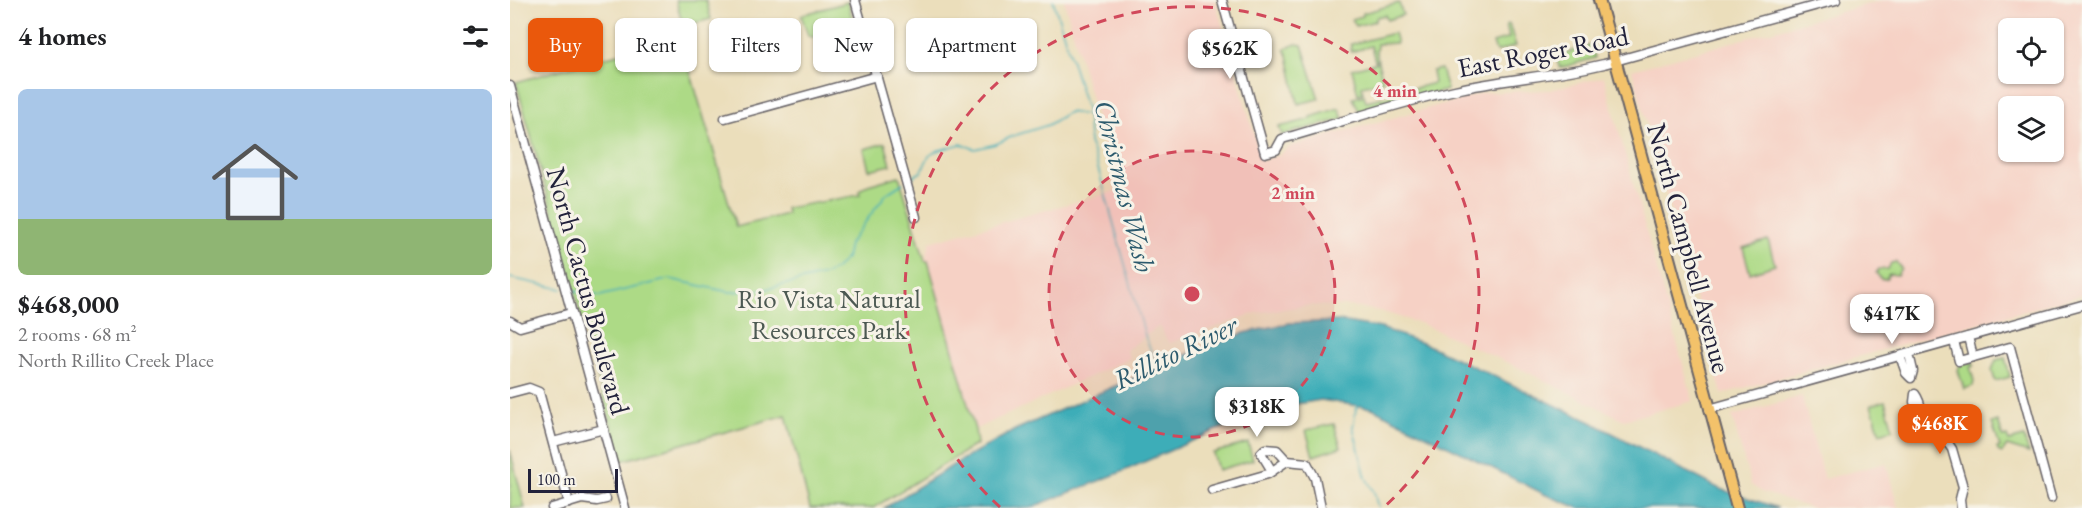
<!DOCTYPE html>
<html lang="en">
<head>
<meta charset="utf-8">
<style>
	:root { --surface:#fff; --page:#f6f6f6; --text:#202124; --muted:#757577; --accent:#ea580c }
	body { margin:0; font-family:"EB Garamond",serif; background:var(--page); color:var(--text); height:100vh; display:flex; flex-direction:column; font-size:22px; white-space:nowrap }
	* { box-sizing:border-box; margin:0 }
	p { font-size:20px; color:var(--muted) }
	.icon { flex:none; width:33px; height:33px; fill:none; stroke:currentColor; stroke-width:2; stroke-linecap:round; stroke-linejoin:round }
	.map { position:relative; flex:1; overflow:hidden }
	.details { display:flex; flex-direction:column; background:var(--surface); width:510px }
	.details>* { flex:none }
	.hud { position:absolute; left:18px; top:18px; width:570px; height:54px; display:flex; gap:12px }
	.fabs { position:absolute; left:1488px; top:18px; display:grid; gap:12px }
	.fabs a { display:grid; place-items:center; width:66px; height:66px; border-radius:9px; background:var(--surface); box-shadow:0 2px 4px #0004; font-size:30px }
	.scale { position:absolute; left:18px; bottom:15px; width:90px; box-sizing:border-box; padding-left:6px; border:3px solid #22223b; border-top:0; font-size:16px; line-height:21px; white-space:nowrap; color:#22223b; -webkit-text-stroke:4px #f7f3e8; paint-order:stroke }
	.price { position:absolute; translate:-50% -51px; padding:0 14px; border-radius:12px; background:#fff; color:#222; font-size:20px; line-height:39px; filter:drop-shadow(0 2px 3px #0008) }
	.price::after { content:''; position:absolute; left:50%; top:36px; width:18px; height:14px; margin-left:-9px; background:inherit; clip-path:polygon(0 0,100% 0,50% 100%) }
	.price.active { background:var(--accent); color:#fff }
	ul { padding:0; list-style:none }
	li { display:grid; align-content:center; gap:12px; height:318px; padding:0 18px }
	li span { display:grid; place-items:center; height:186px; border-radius:9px; color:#555 }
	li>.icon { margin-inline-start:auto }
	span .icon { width:108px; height:108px; fill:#fffc; stroke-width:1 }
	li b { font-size:26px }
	h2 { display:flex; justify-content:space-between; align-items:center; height:72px; padding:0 18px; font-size:26px }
	.tag { padding:0 21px; border-radius:9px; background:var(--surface); box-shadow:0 2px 4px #0004; font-size:21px; line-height:54px }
	.tag.active { background:var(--accent); color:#fff }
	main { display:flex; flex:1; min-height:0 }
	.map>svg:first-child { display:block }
	.built { fill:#f6d1c5; fill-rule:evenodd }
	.green { fill:#adda86; stroke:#687e60; stroke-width:1.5 }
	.water { fill:#3cadb8; stroke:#2f687a; stroke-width:1.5 }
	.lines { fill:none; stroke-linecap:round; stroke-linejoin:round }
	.stream { stroke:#3cadb8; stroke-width:1.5 }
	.minor-casing { stroke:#686468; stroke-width:11 }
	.major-casing { stroke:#686468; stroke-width:14 }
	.minor { stroke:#fff; stroke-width:8 }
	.major { stroke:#f3c26a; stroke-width:10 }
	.ring { fill:none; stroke:#d1495b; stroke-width:3; stroke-dasharray:10 8 }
	.labels { text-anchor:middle; stroke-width:6; stroke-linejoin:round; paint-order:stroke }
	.street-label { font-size:27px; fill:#22223b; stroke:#f7f3e8 }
	.park-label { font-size:27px; fill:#4c5952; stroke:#f7f3e8 }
	.water-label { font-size:28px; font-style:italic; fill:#2c5a6d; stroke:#f7f3e8 }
	.centre { fill:#d1495b; stroke:#f7f3e8; stroke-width:3 }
	.ring-label { font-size:18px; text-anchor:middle; font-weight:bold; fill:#d1495b; stroke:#f7f3e8; stroke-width:6; stroke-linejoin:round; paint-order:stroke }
</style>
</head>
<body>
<main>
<section class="details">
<h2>4 homes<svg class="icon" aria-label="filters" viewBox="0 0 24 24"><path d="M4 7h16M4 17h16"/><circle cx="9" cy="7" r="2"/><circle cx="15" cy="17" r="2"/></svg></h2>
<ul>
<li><span style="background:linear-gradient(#a9c7e8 70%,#8fb573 0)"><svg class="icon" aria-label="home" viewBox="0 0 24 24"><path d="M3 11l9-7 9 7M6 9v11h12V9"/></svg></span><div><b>$468,000</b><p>2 rooms · 68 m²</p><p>North Rillito Creek Place</p></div></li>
</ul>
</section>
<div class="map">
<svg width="1572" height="508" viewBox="0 0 1572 508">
	<rect width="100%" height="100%" fill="#f7f3e8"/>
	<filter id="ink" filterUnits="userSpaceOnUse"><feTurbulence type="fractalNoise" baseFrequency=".0167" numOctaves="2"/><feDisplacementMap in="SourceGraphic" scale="12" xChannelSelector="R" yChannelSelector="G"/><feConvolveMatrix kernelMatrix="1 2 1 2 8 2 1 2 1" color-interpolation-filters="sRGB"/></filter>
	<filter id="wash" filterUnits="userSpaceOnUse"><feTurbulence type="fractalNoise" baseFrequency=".008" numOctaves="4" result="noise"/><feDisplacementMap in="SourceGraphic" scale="24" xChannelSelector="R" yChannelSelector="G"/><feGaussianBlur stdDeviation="1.35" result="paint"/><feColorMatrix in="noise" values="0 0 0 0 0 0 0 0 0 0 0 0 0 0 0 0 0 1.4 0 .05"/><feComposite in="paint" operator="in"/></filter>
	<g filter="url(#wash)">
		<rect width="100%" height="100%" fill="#ebdebb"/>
		<!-- built -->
		<g class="built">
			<path d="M554 0H705L752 161 769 155 781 146 973 93 1040 90 1094 77 1183 401 1114 420 1003 365 912 324 870 311 840 306 800 305 746 313 659 343 649 326 616 350 620 358 466 429 418 261H415L420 242 606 191Z"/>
			<path d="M1373 0H1572V295L1212 394 1122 70ZM1498 28H1544V74H1498ZM1498 106H1544V152H1498Z"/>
			<path d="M1292 396 1314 479 1376 463 1388 508H1302L1252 492 1241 485 1222 416Z"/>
		</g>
		<!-- green -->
		<g class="green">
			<path d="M166 0H196L201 19 173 26Z"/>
			<path d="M338 2 345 29 302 37 298 35 291 15Z"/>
			<path d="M889 3 893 15 877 20 875 15 867 17 865 21 846 26 842 19 853 16V13Z"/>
			<path d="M999 24 1006 46 986 52 983 43 999 38 996 25Z"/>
			<path d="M884 33 887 43 867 44 866 53 868 60 865 61 861 46 841 52V44Z"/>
			<path d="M170 37 226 227 277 214 276 208 350 195 349 191 358 185 389 176 415 261H418L465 430 467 444 363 508H300L276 415 111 461 6 82Z"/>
			<path d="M786 44 792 45 809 99 788 104 778 55 774 49Z"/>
			<path d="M1082 45 1085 58 1050 68 1045 56Z"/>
			<path d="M868 62 873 81 852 86 853 93 848 94 842 69Z"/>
			<path d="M931 69 937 90 850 113 843 98 854 95 856 101 896 92 898 90 924 83 922 71Z"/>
			<path d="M829 108 833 119 772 135 769 127 801 119V117Z"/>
			<path d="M375 143 381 165 359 170 354 149Z"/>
			<path d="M1258 240 1265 265 1240 273 1233 248Z"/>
			<path d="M1386 262 1391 268 1387 275 1379 274 1376 279H1371L1366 273 1369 269H1378L1381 263Z"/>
			<path d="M1495 358 1500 377 1485 381 1482 370 1486 360Z"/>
			<path d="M1463 362 1464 366 1460 367 1464 381 1463 386 1454 389 1448 370 1450 365Z"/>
			<path d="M1375 401 1383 429 1370 433 1361 405Z"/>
			<path d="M1488 421 1493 437 1497 436 1499 441 1514 437 1519 453 1497 446 1492 453 1488 451 1487 448 1490 447 1482 423Z"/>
			<path d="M824 424 831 447 803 456 796 430Z"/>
			<path d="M738 443 743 460 708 470 703 453Z"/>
			<path d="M0 450 15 508H0Z"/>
		</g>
		<!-- water -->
		<path class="water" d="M830 321 871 328 920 346 1079 421 1210 489 1268 508H1069L1036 495 862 408 811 400 768 407 707 430 609 473 520 508H374L453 459 505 430 673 356 734 333 779 323Z"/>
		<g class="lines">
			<!-- stream -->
			<g class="stream">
				<path d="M543 0 578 114 579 142 586 161 636 339 648 367"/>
				<path d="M399 179 411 172 419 156 426 151 451 144 465 149 486 144 503 136 538 125 559 112 578 115"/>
				<path d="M0 278 52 289"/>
				<path d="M60 290 90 296 160 279 219 292 252 290 314 275 326 269 336 258 339 244 376 194 393 183"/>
				<path d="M847 405 843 427 856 478 864 492 868 508"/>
			</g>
		</g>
	</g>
	<g filter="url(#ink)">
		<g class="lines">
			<defs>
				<g id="minor">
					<path d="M345 0 406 217"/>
					<path d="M712 0 755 153 766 150 772 139C829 123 887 103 945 90 994 79 1045 76 1094 64L1326 0"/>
					<path d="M0 86 115 508"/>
					<path d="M215 118 367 76"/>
					<path d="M0 321 10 327 61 313"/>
					<path d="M1458 337 1463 357"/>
					<path d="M1444 341 1449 361 1500 347 1541 498"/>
					<path d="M1390 356 1396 373 1401 378 1403 371 1399 354"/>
					<path d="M0 393 19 388 29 392 59 503"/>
					<path d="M1199 409 1572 305"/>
					<path d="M1410 411 1404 402 1405 394C1413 404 1411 418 1418 431L1435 439 1442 449 1453 487 1450 499 1451 508"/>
					<path d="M43 442 94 429"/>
					<path d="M777 461 797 463 805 478 811 507"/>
					<path d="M762 471 751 453 755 449 767 450 777 461"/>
					<path d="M702 490 758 474 777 461"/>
					<path d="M42 508 72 499 87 501 96 499"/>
				</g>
				<path id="major" d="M1089 0 1227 508"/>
			</defs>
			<!-- minor casing -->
			<use href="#minor" class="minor-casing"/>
			<!-- major casing -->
			<use href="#major" class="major-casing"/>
			<!-- minor -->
			<use href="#minor" class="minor"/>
			<!-- major -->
			<use href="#major" class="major"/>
		</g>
	</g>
	<!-- distance rings -->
	<circle cx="682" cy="294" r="143" fill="#d1495b" fill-opacity=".12"/>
	<g class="ring">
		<circle cx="682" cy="294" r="143"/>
		<path d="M490 507A287 287 0 1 1 874 507"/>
	</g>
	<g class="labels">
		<!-- street labels -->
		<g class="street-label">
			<text transform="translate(1033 52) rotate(-11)" y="9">East Roger Road</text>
			<text transform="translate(1179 248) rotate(75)" y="9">North Campbell Avenue</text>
			<text transform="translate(78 291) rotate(75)" y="9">North Cactus Boulevard</text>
		</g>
		<!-- park labels -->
		<g class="park-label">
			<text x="319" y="308">Rio Vista Natural<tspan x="319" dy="31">Resources Park</tspan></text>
		</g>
		<!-- water labels -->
		<g class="water-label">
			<text transform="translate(615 186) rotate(76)" y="10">Christmas Wash</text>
			<text transform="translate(665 352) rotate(-26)" y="10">Rillito River</text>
		</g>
	</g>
	<circle cx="682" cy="294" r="9" class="centre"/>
	<g class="ring-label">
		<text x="885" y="97">4 min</text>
		<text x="783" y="199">2 min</text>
	</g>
</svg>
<div class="fabs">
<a><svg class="icon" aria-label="locate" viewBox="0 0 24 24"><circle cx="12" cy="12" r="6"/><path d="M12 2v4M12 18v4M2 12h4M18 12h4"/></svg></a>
<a><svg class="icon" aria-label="layers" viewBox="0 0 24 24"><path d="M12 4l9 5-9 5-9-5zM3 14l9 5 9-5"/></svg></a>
</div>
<div class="scale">100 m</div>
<b class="price" style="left:720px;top:80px">$562K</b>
<b class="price" style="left:1382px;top:345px">$417K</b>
<b class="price" style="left:747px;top:438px">$318K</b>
<b class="price active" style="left:1430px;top:455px">$468K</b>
<div class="hud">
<a class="tag active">Buy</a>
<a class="tag">Rent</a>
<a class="tag">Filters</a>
<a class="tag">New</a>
<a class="tag">Apartment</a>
</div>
</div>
</main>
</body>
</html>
